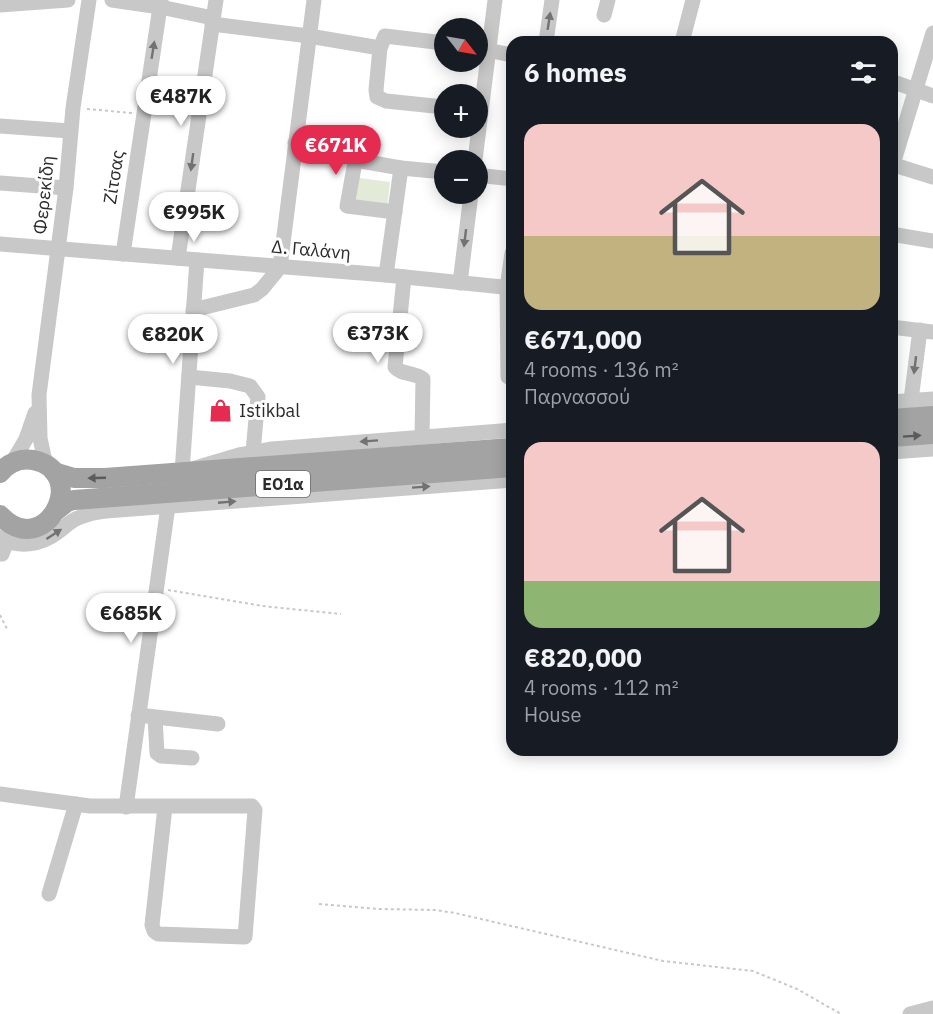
<!DOCTYPE html>
<html lang="en">
<head>
<meta charset="utf-8">
<style>
	:root { --surface:#171b24; --page:#242831; --text:#f1f3f6; --muted:#9ea1a6; --accent:#e52b50 }
	body { margin:0; font-family:"IBM Plex Sans",sans-serif; background:var(--page); color:var(--text); height:100vh; display:flex; flex-direction:column; font-size:22px; white-space:nowrap }
	* { box-sizing:border-box; margin:0 }
	p { font-size:20px; color:var(--muted) }
	.icon { flex:none; width:33px; height:33px; fill:none; stroke:currentColor; stroke-width:2; stroke-linecap:round; stroke-linejoin:round }
	.map { position:relative; flex:1; overflow:hidden }
	.sheet { position:absolute; left:506px; top:36px; width:392px; height:720px; display:flex; flex-direction:column; background:var(--surface); border-radius:18px; box-shadow:0 3px 15px #0003 }
	.sheet>* { flex:none }
	.needle { width:39px; rotate:121deg }
	.buttons { position:absolute; left:434px; top:18px; display:grid; gap:12px }
	.buttons a { display:grid; place-items:center; width:54px; height:54px; border-radius:50%; background:var(--surface); box-shadow:0 3px 15px #0003; font-size:30px }
	.price { position:absolute; translate:-50% -51px; padding:0 14px; border-radius:21px; background:#fff; color:#222; font-size:20px; line-height:39px; filter:drop-shadow(0 2px 3px #0008) }
	.price::after { content:''; position:absolute; left:50%; top:36px; width:18px; height:14px; margin-left:-9px; background:inherit; clip-path:polygon(0 0,100% 0,50% 100%) }
	.price.on { background:var(--accent); color:#fff }
	ul { padding:0; list-style:none }
	li { display:grid; align-content:center; gap:12px; height:318px; padding:0 18px }
	li span { display:grid; place-items:center; height:186px; border-radius:18px; color:#555 }
	li>.icon { margin-inline-start:auto }
	span .icon { width:108px; height:108px; fill:#fffc; stroke-width:1 }
	li b { font-size:26px }
	h2 { display:flex; justify-content:space-between; align-items:center; height:72px; padding:0 18px; font-size:26px }
	.map>svg:first-child { display:block }
	.green { fill:#e4ead8 }
	.lines { fill:none; stroke-linecap:round; stroke-linejoin:round }
	.path { stroke:#c8c8c8; stroke-width:2; stroke-dasharray:3 3; stroke-linecap:butt }
	.minor { stroke:#c8c8c8; stroke-width:15 }
	.major { stroke:#a3a3a3; stroke-width:20 }
	.oneway { fill:#727272 }
	.oneway2 { fill:#5b5b5b }
	.labels { text-anchor:middle; stroke-width:6; stroke-linejoin:round; paint-order:stroke }
	.shield { fill:#fff; stroke:#6b6b6b; stroke-width:1.5 }
	.shield-label { font-size:16px; font-weight:bold; fill:#2b2b2b }
	.street-label { font-size:18px; fill:#2b2b2b; stroke:#fff }
	.poi-label { font-size:18px; fill:#2b2b2b; stroke:#fff; text-anchor:start }
</style>
</head>
<body>
<div class="map">
<svg width="933" height="1014" viewBox="0 0 933 1014">
	<rect width="100%" height="100%" fill="#fff"/>
	<!-- green -->
	<path class="green" d="M352 177 390 182 386 217 348 212Z"/>
	<g class="lines">
		<!-- path -->
		<g class="path">
			<path d="M87 109 132 113"/>
			<path d="M168 590 262 606 341 614"/>
			<path d="M0 615 7 629"/>
			<path d="M319 904 380 909 435 910 455 913 663 961 753 971 797 989 841 1014"/>
		</g>
		<!-- minor -->
		<g class="minor">
			<path d="M112 0 160 7 213 18"/>
			<path d="M0 5 68 0"/>
			<path d="M604 15 608 0"/>
			<path d="M212 24 309 36 380 48"/>
			<path d="M546 42 552 0"/>
			<path d="M682 42 693 0"/>
			<path d="M444 43 385 36 380 48 376 90 377 97 386 101 444 107"/>
			<path d="M477 48 512 55"/>
			<path d="M891 81 933 96"/>
			<path d="M0 126 70 131"/>
			<path d="M295 143 357 151 347 206 395 212"/>
			<path d="M355 160 401 168 444 172"/>
			<path d="M475 160 495 0"/>
			<path d="M891 164 933 177"/>
			<path d="M893 164 933 33"/>
			<path d="M477 175 512 179"/>
			<path d="M0 183 66 188"/>
			<path d="M891 234 933 241"/>
			<path d="M0 244 386 275 512 288"/>
			<path d="M123 254 161 0"/>
			<path d="M178 258 216 0"/>
			<path d="M197 260 182 472 239 455 272 449 512 430"/>
			<path d="M386 275 401 168"/>
			<path d="M404 277 395 367C401 375 415 372 423 379L422 437"/>
			<path d="M460 283 471 194"/>
			<path d="M193 310 254 295 262 289 280 267 314 0"/>
			<path d="M891 327 933 332"/>
			<path d="M189 377 230 381 250 386 258 397 253 452"/>
			<path d="M508 377 507 288 512 253"/>
			<path d="M911 400 920 330"/>
			<path d="M891 402 933 399"/>
			<path d="M891 452 933 449"/>
			<path d="M12 463 26 439 35 413"/>
			<path d="M50 468 44 457 40 438 39 395 66 188 73 108 89 0"/>
			<path d="M0 537C18 549 41 545 58 532 65 527 70 521 78 518 87 514 96 512 106 511L512 480"/>
			<path d="M0 554H2L7 541"/>
			<path d="M138 715 218 724"/>
			<path d="M155 718 157 753 161 756 192 758"/>
			<path d="M0 794 90 806H252L255 810 245 937 158 934 154 931 152 925 165 807"/>
			<path d="M126 807 168 506"/>
			<path d="M49 894 76 804"/>
			<path d="M910 1014 933 1008"/>
		</g>
		<!-- major -->
		<g class="major">
			<path d="M891 419 933 416"/>
			<path d="M891 437 933 434"/>
			<path d="M54 472 74 478H105L512 448"/>
			<path d="M0 473C8 463 20 458 33 460 92 472 45 563 0 515"/>
			<path d="M57 510 67 502 74 500 512 467"/>
		</g>
	</g>
	<!-- one-way arrows -->
	<defs><path id="oneway-solid" d="M-6-.8H1V-3.2L6.5 0L1 3.2V.8H-6Z" transform="scale(1.5)"/></defs>
	<g class="oneway">
		<use href="#oneway-solid" transform="translate(549 21) rotate(-81)"/>
		<use href="#oneway-solid" transform="translate(153 50) rotate(-81)"/>
		<use href="#oneway-solid" transform="translate(192 162) rotate(98)"/>
		<use href="#oneway-solid" transform="translate(465 238) rotate(97)"/>
		<use href="#oneway-solid" transform="translate(915 365) rotate(97)"/>
		<use href="#oneway-solid" transform="translate(369 441) rotate(176)"/>
		<use href="#oneway-solid" transform="translate(421 487) rotate(-4)"/>
		<use href="#oneway-solid" transform="translate(227 502) rotate(-5)"/>
		<use href="#oneway-solid" transform="translate(54 534) rotate(-33)"/>
	</g>
	<g class="oneway2">
		<use href="#oneway-solid" transform="translate(912 436) rotate(-4)"/>
		<use href="#oneway-solid" transform="translate(97 478) rotate(178)"/>
	</g>
	<!-- icons -->
	<defs>
		<symbol id="shop-bare" viewBox="-9 -9 18 18"><path d="M-5-2.5h2.3a2.7 3.5 0 0 1 5.4 0H5L5.5 6h-11ZM-1.5-2.5h3a1.5 2.3 0 0 0-3 0Z" fill="#e52b50" stroke="#fff" stroke-width="2.5" paint-order="stroke"/></symbol>
	</defs>
	<g fill-rule="evenodd">
		<use href="#shop-bare" x="204" y="394" width="33" height="33"/>
	</g>
	<g class="labels">
		<!-- shield labels -->
		<rect class="shield" x="256" y="471" width="54" height="26" rx="4.5"/>
		<g class="shield-label">
			<text x="283" y="490">ΕΟ1α</text>
		</g>
		<!-- street labels -->
		<g class="street-label">
			<text transform="translate(114 177) rotate(-81)" y="6">Ζίτσας</text>
			<text transform="translate(44 195) rotate(-84)" y="6">Φερεκίδη</text>
			<text transform="translate(311 250) rotate(5)" y="6">Δ. Γαλάνη</text>
		</g>
		<!-- poi labels -->
		<g class="poi-label">
			<text x="239" y="417">Istikbal</text>
		</g>
	</g>
</svg>
<div class="buttons">
<a><svg class="needle" viewBox="-14 -14 28 28"><path d="M0-13l5 13h-10z" fill="#e53935"/><path d="M0 13l5-13h-10z" fill="#9ea1a6"/></svg></a>
<a>+</a>
<a>−</a>
</div>
<b class="price" style="left:181px;top:127px">€487K</b>
<b class="price on" style="left:336px;top:176px">€671K</b>
<b class="price" style="left:194px;top:243px">€995K</b>
<b class="price" style="left:378px;top:364px">€373K</b>
<b class="price" style="left:173px;top:365px">€820K</b>
<b class="price" style="left:131px;top:644px">€685K</b>
<section class="sheet">
<h2>6 homes<svg class="icon" aria-label="filters" viewBox="0 0 24 24"><path d="M4 7h16M4 17h16"/><circle cx="9" cy="7" r="2"/><circle cx="15" cy="17" r="2"/></svg></h2>
<ul>
<li><span style="background:linear-gradient(#f6c9c9 60%,#c2b280 0)"><svg class="icon" aria-label="home" viewBox="0 0 24 24"><path d="M3 11l9-7 9 7M6 9v11h12V9"/></svg></span><div><b>€671,000</b><p>4 rooms · 136 m²</p><p>Παρνασσού</p></div></li>
<li><span style="background:linear-gradient(#f6c9c9 75%,#8fb573 0)"><svg class="icon" aria-label="home" viewBox="0 0 24 24"><path d="M3 11l9-7 9 7M6 9v11h12V9"/></svg></span><div><b>€820,000</b><p>4 rooms · 112 m²</p><p>House</p></div></li>
</ul>
</section>
</div>
</body>
</html>
